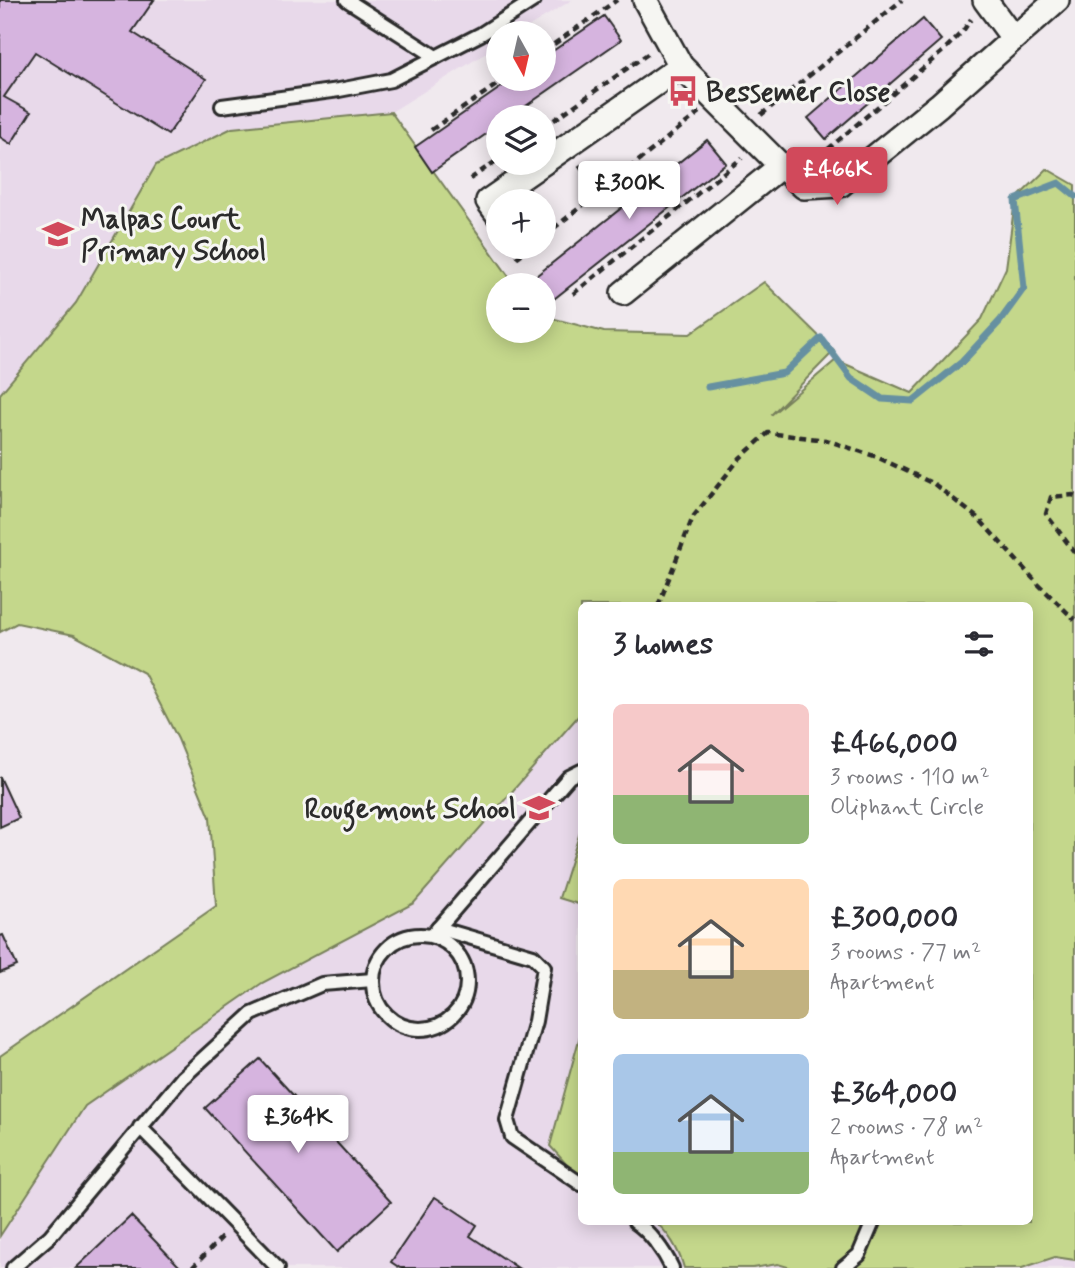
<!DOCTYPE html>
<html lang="en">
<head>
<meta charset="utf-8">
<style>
	:root { --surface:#fff; --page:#f2f2f3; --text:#2b2b33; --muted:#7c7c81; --accent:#d1495b }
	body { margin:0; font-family:Mynerve,sans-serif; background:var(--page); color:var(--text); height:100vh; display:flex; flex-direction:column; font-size:26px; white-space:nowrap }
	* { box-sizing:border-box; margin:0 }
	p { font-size:23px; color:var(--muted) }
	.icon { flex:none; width:38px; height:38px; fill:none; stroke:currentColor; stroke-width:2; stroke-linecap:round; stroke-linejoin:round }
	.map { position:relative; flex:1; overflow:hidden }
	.drawer { position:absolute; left:578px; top:602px; width:455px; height:623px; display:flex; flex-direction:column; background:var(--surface); border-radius:10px; box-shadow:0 4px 18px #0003 }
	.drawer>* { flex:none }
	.needle { width:46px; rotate:172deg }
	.controls { position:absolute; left:486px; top:21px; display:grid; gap:14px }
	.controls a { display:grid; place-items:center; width:70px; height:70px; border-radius:50%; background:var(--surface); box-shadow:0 4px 18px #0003; font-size:35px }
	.price { position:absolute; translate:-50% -60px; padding:0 16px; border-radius:7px; background:#fff; color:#222; font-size:23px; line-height:46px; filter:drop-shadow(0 2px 4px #0008) }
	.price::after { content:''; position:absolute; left:50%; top:42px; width:21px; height:16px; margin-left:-10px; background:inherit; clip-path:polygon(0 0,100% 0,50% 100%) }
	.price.active { background:var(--accent); color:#fff }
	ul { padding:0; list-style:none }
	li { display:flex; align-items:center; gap:21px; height:175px; padding:0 35px }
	li span { display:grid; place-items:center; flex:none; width:196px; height:140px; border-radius:10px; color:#555 }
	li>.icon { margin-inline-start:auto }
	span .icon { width:84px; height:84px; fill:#fffc; stroke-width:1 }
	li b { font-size:30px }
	h2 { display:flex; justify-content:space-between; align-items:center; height:84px; padding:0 35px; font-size:30px }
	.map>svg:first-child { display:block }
	.built { fill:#e8d9ea }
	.green { fill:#c4d78b; stroke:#78815b; stroke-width:2 }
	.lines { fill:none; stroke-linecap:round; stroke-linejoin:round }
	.stream { stroke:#6690a1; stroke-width:7 }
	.building { fill:#d6b4df; stroke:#2b2b2b; stroke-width:2 }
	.service-casing { stroke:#2b2b2b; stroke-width:18 }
	.minor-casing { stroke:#2b2b2b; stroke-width:28 }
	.path { stroke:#2b2b2b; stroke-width:4.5; stroke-dasharray:7 5; stroke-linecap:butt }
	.service { stroke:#f6f6f2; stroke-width:12 }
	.minor { stroke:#f6f6f2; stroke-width:23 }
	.labels { text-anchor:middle; stroke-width:6; stroke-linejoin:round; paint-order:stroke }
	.poi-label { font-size:28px; font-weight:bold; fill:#2b2b2b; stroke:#f6f6f2; text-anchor:start }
</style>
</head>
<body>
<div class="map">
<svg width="1075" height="1268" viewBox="0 0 1075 1268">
	<rect width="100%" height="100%" fill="#f0e9ee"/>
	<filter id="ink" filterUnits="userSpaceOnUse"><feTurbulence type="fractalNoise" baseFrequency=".0143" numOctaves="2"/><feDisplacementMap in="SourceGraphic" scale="14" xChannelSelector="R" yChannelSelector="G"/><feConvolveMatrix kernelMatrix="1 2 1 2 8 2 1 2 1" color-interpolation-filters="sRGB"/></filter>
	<g filter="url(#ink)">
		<!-- built -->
		<g class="built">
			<path d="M0 0H572L518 33H499V45L391 112 232 128 156 165 76 303 0 394Z"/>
			<path d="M1075 580V1268H0V1236L86 1104 270 977 414 903 581 713V1222H1029V606Z"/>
		</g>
		<!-- green -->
		<g class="green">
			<path d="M391 112 515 285H499V331H544V316L604 332 690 334 764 282 834 351 771 415 836 360 912 393 982 319 1006 268 1015 200 1047 169 1075 185V1260L1055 1257 1022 1268H791L778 1264 753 1268H684C680 1253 668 1230 654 1222H1029V606H581V713L414 903 262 983 85 1106 0 1236V1056L216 906 210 817 178 739 144 673 74 635 17 623 0 632V394L76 303 156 165 232 128Z"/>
			<path d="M581 829V905L559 898Z"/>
			<path d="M581 1032V1177L576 1175 550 1146Z"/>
		</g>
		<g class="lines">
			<!-- stream -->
			<path class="stream" d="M708 387 784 373 821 338 851 378 882 399 913 401 962 362 1000 321 1024 288 1015 200 1059 183 1075 196"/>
		</g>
		<!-- building -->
		<g class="building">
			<path d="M0 0H154L132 32 206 79 168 135 35 52 4 97 31 112 11 144 0 137Z"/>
			<path d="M604 16 621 40 510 117H499V125L432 172 415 147 513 79H544V57Z"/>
			<path d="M923 19 941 40 826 139 808 118Z"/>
			<path d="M707 140 726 163 545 306 544 285H529L527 283Z"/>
			<path d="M0 777 19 818 0 827Z"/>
			<path d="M3 935 17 966 0 973V936Z"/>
			<path d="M260 1059 391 1202 337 1252 205 1108Z"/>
			<path d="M435 1197 477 1225 470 1236 518 1268H400L391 1262Z"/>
			<path d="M131 1216 181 1268H76Z"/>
		</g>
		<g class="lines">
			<defs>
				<g id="service">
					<path d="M347 0 436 57 481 34 534 0"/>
					<path d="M222 106 339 90 391 80 436 57"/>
					<path d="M438 928 533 956 544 967 535 1021 507 1120 512 1137 581 1184"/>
					<path d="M434 933 569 777 581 771"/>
					<circle cx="420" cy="982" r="47"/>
					<path d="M140 1127 278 1268"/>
					<path d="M635 1222C650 1232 664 1251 672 1268"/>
					<path d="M13 1268 50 1236 182 1078 252 1014 322 984 373 980"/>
					<path d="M843 1268 859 1255 873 1222"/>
				</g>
				<g id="minor">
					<path d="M645 0 681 66 781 166 804 187 840 185 939 105 1057 0"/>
					<path d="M985 0 1013 38"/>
					<path d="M544 162 681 66"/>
					<path d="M499 216 488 201 543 163"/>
					<path d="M623 293 781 166"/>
				</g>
			</defs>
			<!-- service casing -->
			<use href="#service" class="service-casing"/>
			<!-- minor casing -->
			<use href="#minor" class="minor-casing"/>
			<!-- path -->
			<g class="path">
				<path d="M544 51 617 0"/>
				<path d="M761 115 902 0"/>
				<path d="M544 127 649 53"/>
				<path d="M431 130 505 79"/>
				<path d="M805 156H812L827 150 943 51 963 31 971 19"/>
				<path d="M579 165 599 192"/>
				<path d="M470 179 499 159"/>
				<path d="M544 236 700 112"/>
				<path d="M516 258 531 247"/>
				<path d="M573 294 742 158"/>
				<path d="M1075 496 1073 495 1051 497 1046 514 1075 553"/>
				<path d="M658 606 693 517 740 458 768 433 826 440 877 457 934 484 979 519 1038 584 1075 620"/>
				<path d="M192 1268 223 1236"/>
			</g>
			<!-- service -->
			<use href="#service" class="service"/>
			<!-- minor -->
			<use href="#minor" class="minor"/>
		</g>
	</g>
	<!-- icons -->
	<defs>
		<symbol id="bus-bare" viewBox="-9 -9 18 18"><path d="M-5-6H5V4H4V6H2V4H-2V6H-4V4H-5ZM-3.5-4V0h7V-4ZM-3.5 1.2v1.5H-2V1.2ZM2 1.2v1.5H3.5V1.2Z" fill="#d1495b" stroke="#f6f6f2" stroke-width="2.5" paint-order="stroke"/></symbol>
		<symbol id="school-bare" viewBox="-9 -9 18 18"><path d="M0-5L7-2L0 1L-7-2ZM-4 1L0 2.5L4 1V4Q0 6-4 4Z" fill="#d1495b" stroke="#f6f6f2" stroke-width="2.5" paint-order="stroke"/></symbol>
	</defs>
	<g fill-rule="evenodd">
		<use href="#bus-bare" x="661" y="69" width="44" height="44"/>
		<use href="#school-bare" x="36" y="212" width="44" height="44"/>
		<use href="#school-bare" x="517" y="786" width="44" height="44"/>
	</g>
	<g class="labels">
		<!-- poi labels -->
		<g class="poi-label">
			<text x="706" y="101">Bessemer Close</text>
			<text x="81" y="228">Malpas Court<tspan x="81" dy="32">Primary School</tspan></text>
			<text x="516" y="818" text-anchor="end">Rougemont School</text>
		</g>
	</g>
</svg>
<div class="controls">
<a><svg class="needle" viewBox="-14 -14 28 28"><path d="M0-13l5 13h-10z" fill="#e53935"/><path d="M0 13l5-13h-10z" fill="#7c7c81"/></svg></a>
<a><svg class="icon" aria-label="layers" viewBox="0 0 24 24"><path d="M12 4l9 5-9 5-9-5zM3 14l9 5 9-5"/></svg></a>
<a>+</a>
<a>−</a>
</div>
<b class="price active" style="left:837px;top:207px">£466K</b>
<b class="price" style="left:629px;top:221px">£300K</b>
<b class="price" style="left:298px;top:1155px">£364K</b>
<section class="drawer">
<h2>3 homes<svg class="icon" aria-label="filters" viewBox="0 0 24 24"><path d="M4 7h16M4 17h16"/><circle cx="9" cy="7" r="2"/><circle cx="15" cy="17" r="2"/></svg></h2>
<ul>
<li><span style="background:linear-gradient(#f6c9c9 65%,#8fb573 0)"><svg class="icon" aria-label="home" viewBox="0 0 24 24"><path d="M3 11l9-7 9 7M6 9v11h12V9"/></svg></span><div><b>£466,000</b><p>3 rooms · 110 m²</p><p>Oliphant Circle</p></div></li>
<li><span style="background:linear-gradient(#ffd9b3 65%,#c2b280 0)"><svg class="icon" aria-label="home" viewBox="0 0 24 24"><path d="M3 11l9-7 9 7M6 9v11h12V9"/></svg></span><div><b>£300,000</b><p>3 rooms · 77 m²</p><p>Apartment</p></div></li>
<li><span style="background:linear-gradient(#a9c7e8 70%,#8fb573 0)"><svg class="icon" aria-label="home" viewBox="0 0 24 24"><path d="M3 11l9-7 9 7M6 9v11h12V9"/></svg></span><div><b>£364,000</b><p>2 rooms · 78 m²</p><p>Apartment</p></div></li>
</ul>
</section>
</div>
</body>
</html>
